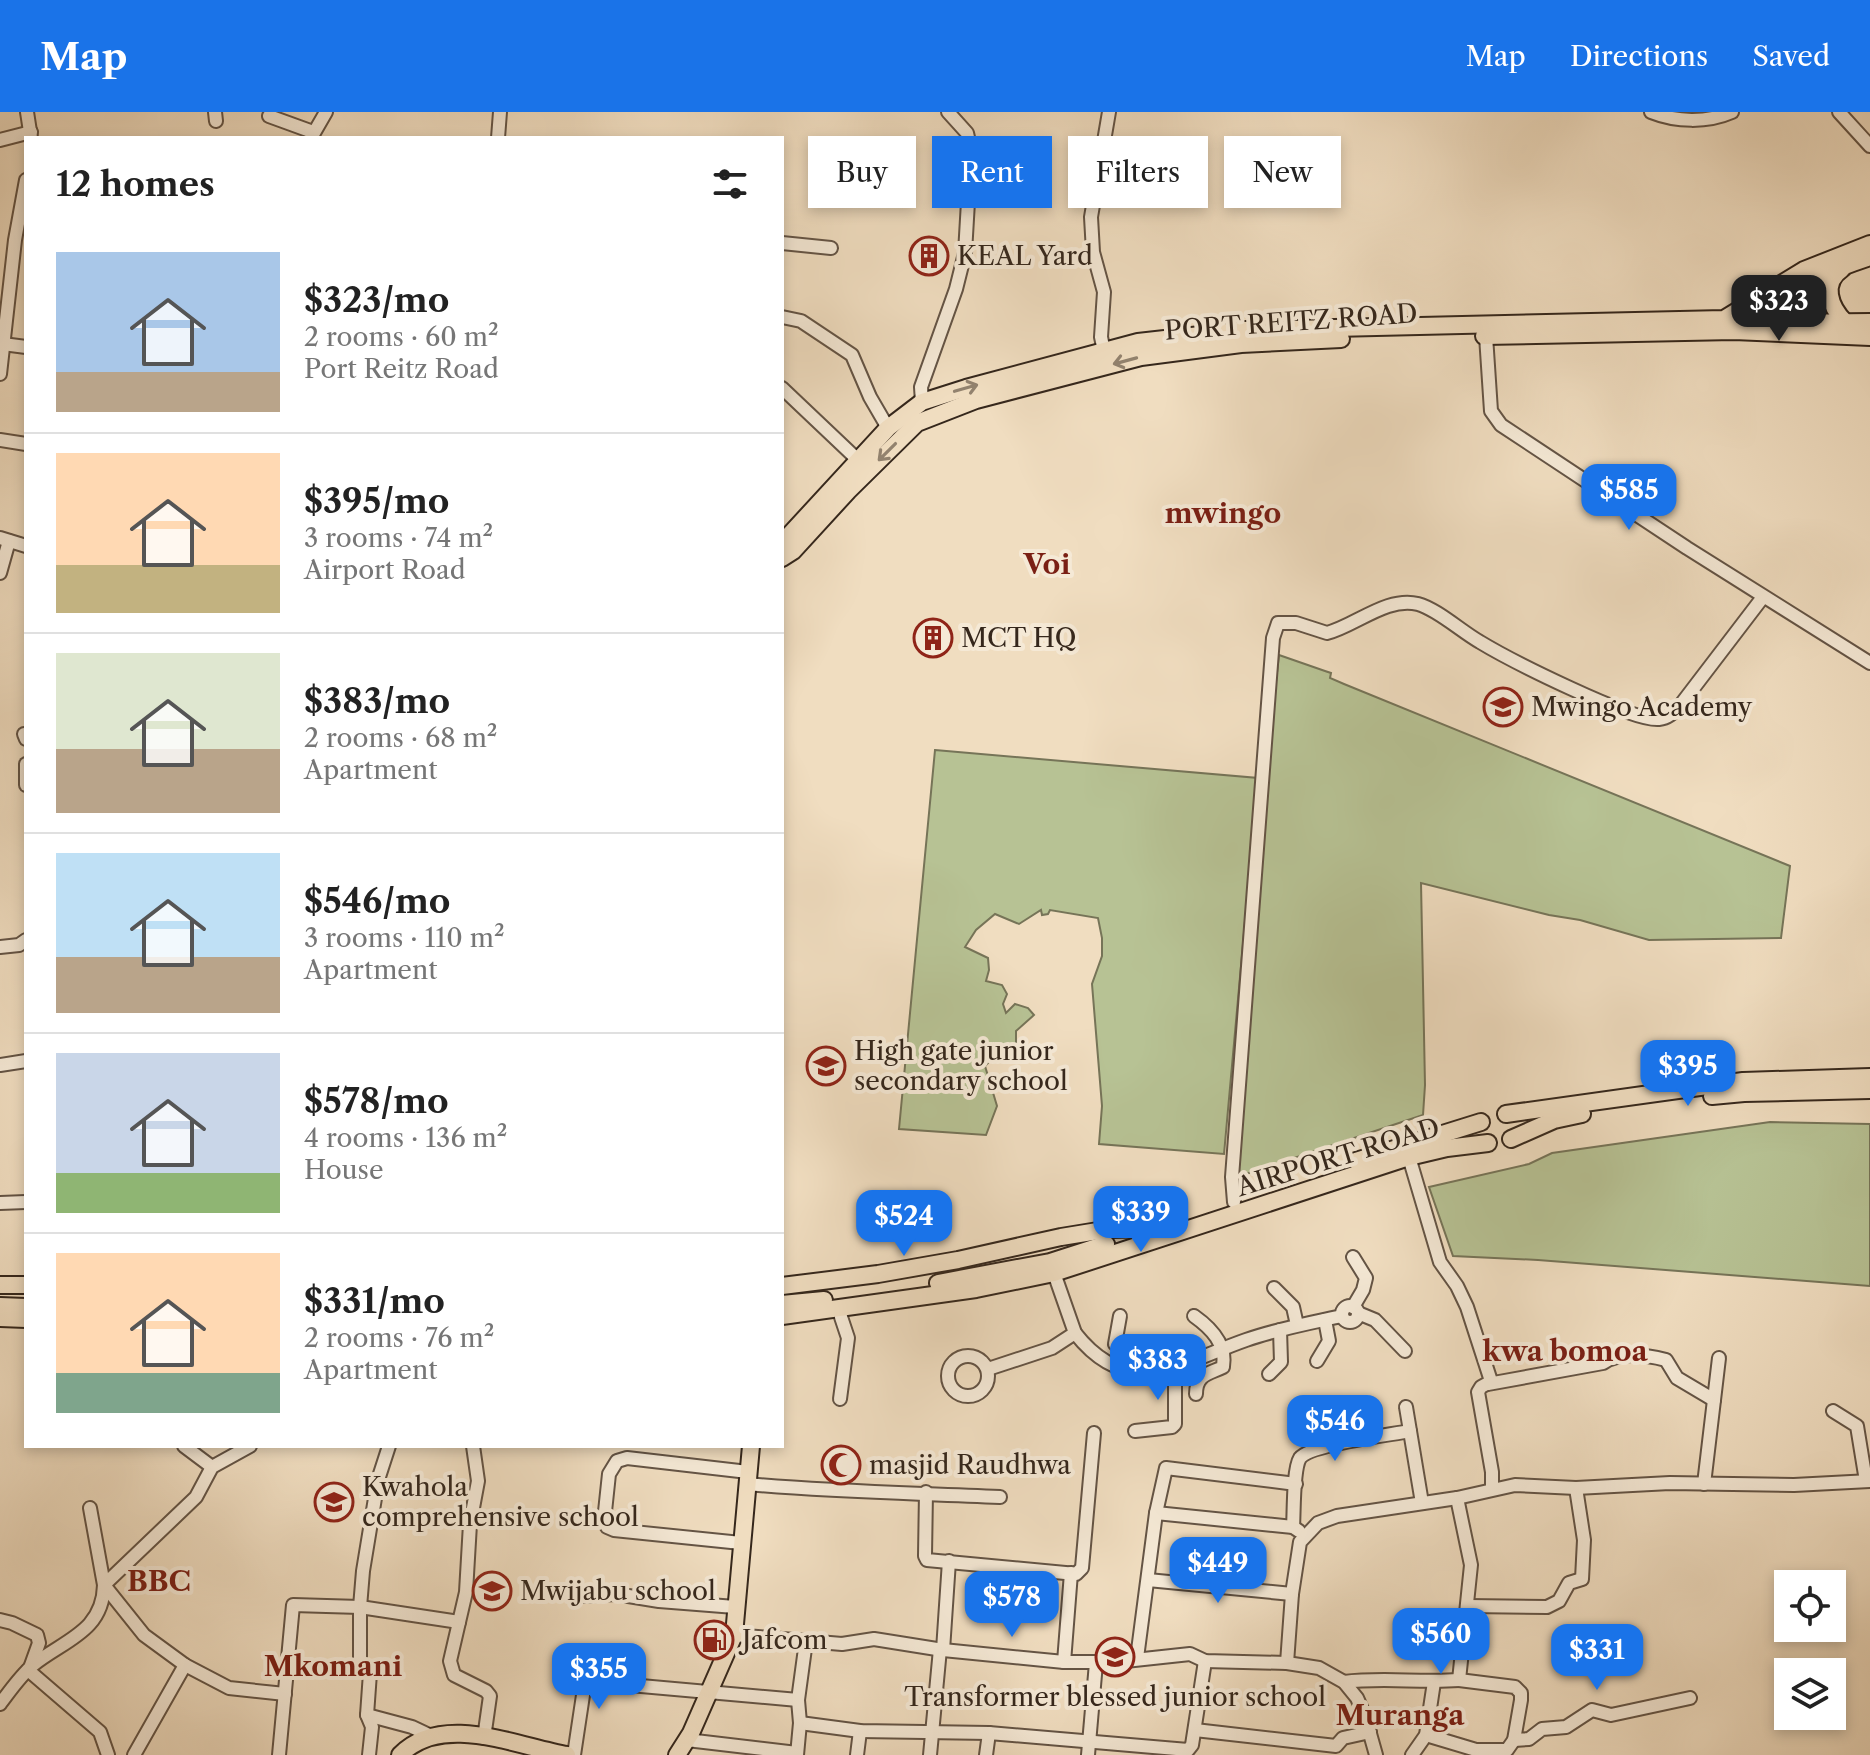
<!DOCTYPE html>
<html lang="en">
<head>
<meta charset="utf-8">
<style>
	:root { --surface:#fff; --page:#f2f2f2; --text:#222; --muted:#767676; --line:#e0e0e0; --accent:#1a73e8 }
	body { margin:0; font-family:"Libre Caslon Text",serif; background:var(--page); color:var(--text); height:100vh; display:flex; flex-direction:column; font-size:30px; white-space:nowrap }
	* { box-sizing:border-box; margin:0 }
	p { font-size:26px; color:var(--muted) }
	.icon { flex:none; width:44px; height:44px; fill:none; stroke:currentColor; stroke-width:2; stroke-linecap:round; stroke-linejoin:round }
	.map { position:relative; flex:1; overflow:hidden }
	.drawer { position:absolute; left:24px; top:24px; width:760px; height:1312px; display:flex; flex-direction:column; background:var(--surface); border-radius:0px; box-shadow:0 4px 12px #0003 }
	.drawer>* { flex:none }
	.guide { position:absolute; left:808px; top:24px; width:760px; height:72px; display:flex; gap:16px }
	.controls { position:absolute; left:1774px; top:1458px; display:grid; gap:16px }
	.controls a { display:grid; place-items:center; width:72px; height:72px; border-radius:0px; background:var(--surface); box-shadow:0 4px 12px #0003; font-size:40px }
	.price { position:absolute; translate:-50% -68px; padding:0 18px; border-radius:16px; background:var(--accent); color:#fff; font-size:26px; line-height:52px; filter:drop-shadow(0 2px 4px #0008) }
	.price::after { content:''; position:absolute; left:50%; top:48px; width:24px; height:18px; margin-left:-12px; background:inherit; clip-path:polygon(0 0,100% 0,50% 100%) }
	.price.active { background:#222; color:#fff }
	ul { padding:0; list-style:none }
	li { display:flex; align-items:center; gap:24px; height:200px; padding:0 32px }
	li+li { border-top:2px solid var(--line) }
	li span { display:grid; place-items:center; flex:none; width:224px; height:160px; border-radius:0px; color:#555 }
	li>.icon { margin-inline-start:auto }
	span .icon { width:96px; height:96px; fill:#fffc; stroke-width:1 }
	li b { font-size:34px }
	h2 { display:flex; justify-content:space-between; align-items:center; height:96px; padding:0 32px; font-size:34px }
	.pill { padding:0 28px; border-radius:0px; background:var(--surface); box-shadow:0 4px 12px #0003; font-size:28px; line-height:72px }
	.pill.active { background:var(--accent); color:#fff }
	header { display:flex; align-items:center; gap:48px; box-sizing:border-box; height:112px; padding:0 40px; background:var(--accent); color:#fff }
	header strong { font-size:38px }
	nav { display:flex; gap:44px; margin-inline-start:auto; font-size:28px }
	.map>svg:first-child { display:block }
	.green { fill:#b7c294; stroke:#767458; stroke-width:2 }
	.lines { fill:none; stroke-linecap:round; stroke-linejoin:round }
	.minor-casing { stroke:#645445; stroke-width:16 }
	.major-casing { stroke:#35271c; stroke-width:20 }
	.minor { stroke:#f5e9d6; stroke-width:12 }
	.major { stroke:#f0ddc0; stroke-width:16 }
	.oneway { stroke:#92826e }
	.labels { text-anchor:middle; stroke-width:8; stroke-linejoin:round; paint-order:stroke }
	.poi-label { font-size:26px; fill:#35271c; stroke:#f5e9d6; text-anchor:start }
	.street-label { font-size:26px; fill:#35271c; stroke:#f5e9d6 }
	.neighbourhood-label { font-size:28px; font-weight:bold; fill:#7a1f14; stroke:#f5e9d6 }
</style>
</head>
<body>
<header>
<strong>Map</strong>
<nav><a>Map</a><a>Directions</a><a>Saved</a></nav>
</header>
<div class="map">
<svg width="1870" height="1643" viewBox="0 0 1870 1643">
	<rect width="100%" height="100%" fill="#f0ddc0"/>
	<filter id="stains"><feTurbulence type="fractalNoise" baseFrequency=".0025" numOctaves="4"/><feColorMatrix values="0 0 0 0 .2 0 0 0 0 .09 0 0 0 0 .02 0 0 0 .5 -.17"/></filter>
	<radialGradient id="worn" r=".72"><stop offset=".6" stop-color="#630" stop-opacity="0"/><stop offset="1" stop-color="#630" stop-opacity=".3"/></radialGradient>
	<!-- green -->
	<g class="green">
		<path d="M1279 543 1325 559 1331 561 1330 566 1344 572 1790 754 1781 826 1649 828 1580 808 1549 803 1421 771 1425 973 1423 1003 1234 1066 1262 694Z"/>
		<path d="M935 638 1258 666 1224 1042 1099 1032 1102 994 1092 872 1102 844V826L1098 806 1050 798 1048 802 1042 803 1041 798 1019 812 995 802 976 818 965 835 988 846 989 858 986 869 1002 873 1007 882 1003 892 1006 901 1015 892 1028 896 1034 903 1016 919V933L996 943 985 954 997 994 986 1023 899 1017Z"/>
		<path d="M1770 1010 1870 1012V1174L1538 1148 1453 1144 1429 1075 1529 1052 1552 1041Z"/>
	</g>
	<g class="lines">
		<defs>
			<g id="minor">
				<path d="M27 0 31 26"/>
				<path d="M215 0 216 9"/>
				<path d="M1651 0C1676 10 1707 11 1732 0"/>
				<path d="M1839 0 1870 34"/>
				<path d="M269 4 313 20"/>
				<path d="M311 26 326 0"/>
				<path d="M498 26 500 0"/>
				<path d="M0 28 31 20"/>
				<path d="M782 131 831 136"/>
				<path d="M782 205 801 209 852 243 870 285 888 316"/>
				<path d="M1486 224 1491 299 1501 313 1687 436 1870 551"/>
				<path d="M3 232 26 235"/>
				<path d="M1104 239 1101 225 1104 180 1093 140 1091 105 1109 0"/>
				<path d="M0 262 15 128 26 68"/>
				<path d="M782 276 859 349"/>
				<path d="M922 290 921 275 956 177 965 141 971 38 967 21 948 0"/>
				<path d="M0 328 26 332"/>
				<path d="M0 426 26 434"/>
				<path d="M0 461 9 429"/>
				<path d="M24 622 26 627"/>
				<path d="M26 652V673"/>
				<path d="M0 835 19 833 26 828"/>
				<path d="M0 953 26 949"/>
				<path d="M1409 1045 1440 1150 1457 1174 1467 1195 1490 1266V1270L1481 1275 1478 1280 1492 1360V1377"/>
				<path d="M1234 1090 1232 1065 1273 526 1278 511H1296L1327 521C1355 514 1387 484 1418 492 1437 497 1462 520 1480 530 1508 547 1632 610 1659 607 1668 606 1673 601 1679 595L1763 485"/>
				<path d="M0 1091 26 1090"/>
				<path d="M1274 1176 1293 1195 1297 1213"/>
				<circle cx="1350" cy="1202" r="8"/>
				<path d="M1353 1195 1363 1178 1366 1166 1353 1145"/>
				<path d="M1358 1201 1375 1208 1405 1239"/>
				<path d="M1120 1204 1115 1232 1131 1247 1132 1260"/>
				<path d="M1194 1204C1211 1216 1227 1232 1223 1255 1209 1262 1196 1262 1196 1282"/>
				<path d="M1075 1221C1129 1290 1180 1251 1246 1228 1277 1217 1310 1211 1342 1204"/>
				<circle cx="968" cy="1264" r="20"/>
				<path d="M1317 1249 1329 1229 1325 1208"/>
				<path d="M988 1257 1052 1236 1075 1221 1054 1161"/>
				<path d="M1269 1262 1281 1250 1280 1218"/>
				<path d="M1488 1272 1603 1251C1621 1239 1647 1243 1666 1248L1677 1266 1714 1288"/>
				<path d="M840 1287 848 1226 841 1205"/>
				<path d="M1406 1295 1422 1391"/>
				<path d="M1833 1299 1857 1314 1866 1369"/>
				<path d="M1135 1319 1172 1315 1175 1312V1256"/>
				<path d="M184 1334 212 1355"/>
				<path d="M473 1334 478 1369 470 1412 466 1480 450 1549 454 1563 486 1579 490 1584 484 1626"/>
				<path d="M747 1372C831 1380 916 1381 1000 1385"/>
				<path d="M1704 1372 1719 1246"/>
				<path d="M926 1380 925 1444 927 1448 1076 1462 1082 1456 1094 1321"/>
				<path d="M90 1396 104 1473 144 1523 185 1553 229 1576 285 1582"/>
				<path d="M1156 1401 1293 1415 1299 1419"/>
				<path d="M1293 1415C1294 1401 1293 1357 1300 1346 1311 1332 1390 1323 1410 1319"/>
				<path d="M741 1431 614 1418 607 1415 604 1409 609 1362 617 1349 627 1346 748 1360"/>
				<path d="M1148 1468 1292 1482"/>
				<path d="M581 1484 616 1482 659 1489 735 1495"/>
				<path d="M1468 1494 1547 1495 1559 1489 1569 1471 1582 1467 1584 1428 1576 1376"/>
				<path d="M0 1508 12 1511 37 1523 39 1531 30 1556"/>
				<path d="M734 1523 842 1532 874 1527 943 1538 1064 1550H1116L1190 1542 1205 1549 1287 1551 1319 1556 1344 1570 1357 1586 1365 1604 1376 1643"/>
				<path d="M943 1538 949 1449"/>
				<path d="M1137 1546 1156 1401 1166 1356 1296 1372"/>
				<path d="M1064 1550 1071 1461"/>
				<path d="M1287 1551 1292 1482 1300 1430 1318 1411 1337 1404 1457 1386 1515 1373 1576 1376 1670 1371 1794 1373 1870 1369"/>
				<path d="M28 1558 100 1620 108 1643"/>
				<path d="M585 1569 798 1588"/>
				<path d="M1344 1570C1383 1565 1420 1571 1459 1568"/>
				<path d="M0 1592C10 1579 20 1564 33 1553 64 1528 103 1520 104 1473L196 1385 212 1355 250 1334"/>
				<path d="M367 1603 412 1615 431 1624"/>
				<path d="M800 1611 860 1619 989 1621 1188 1638 1192 1633 1205 1549"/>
				<path d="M1195 1618 1336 1634 1343 1626 1370 1620"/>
				<path d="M1426 1623 1476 1638H1507L1514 1628 1521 1588V1581L1515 1575 1459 1568 1471 1453 1457 1386"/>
				<path d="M687 1628 797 1641"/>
				<path d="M1514 1628 1529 1627 1542 1617 1566 1615 1592 1598 1611 1603 1690 1586"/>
				<path d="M134 1643 185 1553"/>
				<path d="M279 1643 293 1493 360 1495 459 1510"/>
				<path d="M369 1643 372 1615 367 1603 370 1561 360 1550V1495L363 1459 378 1368 389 1334"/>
				<path d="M574 1643 588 1550"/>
				<path d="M797 1643 800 1611 798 1588 806 1529"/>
				<path d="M857 1643 860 1619"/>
				<path d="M930 1643 940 1537"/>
				<path d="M986 1643 989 1621"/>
				<path d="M1088 1643 1096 1551"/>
				<path d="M1412 1643 1426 1623 1434 1570"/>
			</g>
			<g id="major">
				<path d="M1842 157C1821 171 1830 195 1845 210"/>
				<path d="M1803 164C1801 181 1805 197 1816 211"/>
				<path d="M1780 211 1870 210"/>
				<path d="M1734 219C1771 183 1821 161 1870 145"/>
				<path d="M1484 224 1734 219 1870 225"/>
				<path d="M782 431 888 316 922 290 966 276 1138 230 1245 218 1724 207 1804 158 1870 132"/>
				<path d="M782 446 793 439 848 379 917 311 976 288 1141 245 1241 232 1341 227"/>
				<path d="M1712 984 1744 981 1870 978"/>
				<path d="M1506 1002 1743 969 1870 965"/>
				<path d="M1511 1027 1554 1008 1582 1002"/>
				<path d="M1356 1049 1481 1010"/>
				<path d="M938 1171 1050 1150 1106 1132"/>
				<path d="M0 1173H26"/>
				<path d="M782 1174 878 1162 958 1148 1061 1125 1110 1117 1157 1116"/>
				<path d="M782 1192 824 1188"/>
				<path d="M0 1194 26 1195"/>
				<path d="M782 1204 976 1177 1054 1161 1409 1045 1447 1036 1488 1031"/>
				<path d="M0 1206 26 1207"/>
				<path d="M400 1643C442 1600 516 1634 567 1643"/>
				<path d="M677 1643 691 1621 734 1523 751 1334"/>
			</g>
		</defs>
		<!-- minor casing -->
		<use href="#minor" class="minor-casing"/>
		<!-- major casing -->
		<use href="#major" class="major-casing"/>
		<!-- minor -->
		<use href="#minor" class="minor"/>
		<!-- major -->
		<use href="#major" class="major"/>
	</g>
	<!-- one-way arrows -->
	<defs><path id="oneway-shaft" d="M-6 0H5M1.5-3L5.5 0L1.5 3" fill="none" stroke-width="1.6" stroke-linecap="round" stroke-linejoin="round" transform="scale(2)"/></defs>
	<g class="oneway">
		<use href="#oneway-shaft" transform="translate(1125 249) rotate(165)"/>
		<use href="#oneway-shaft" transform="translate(966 276) rotate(-16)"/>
		<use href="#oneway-shaft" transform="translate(887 340) rotate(135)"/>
	</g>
	<!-- icons -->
	<defs>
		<symbol id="building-ring" viewBox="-11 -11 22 22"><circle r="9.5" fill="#f5e9d6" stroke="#8f2418" stroke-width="1.5"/><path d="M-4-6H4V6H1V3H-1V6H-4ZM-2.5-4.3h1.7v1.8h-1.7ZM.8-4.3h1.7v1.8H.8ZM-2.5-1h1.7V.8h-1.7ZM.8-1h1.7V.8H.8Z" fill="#8f2418"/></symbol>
		<symbol id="school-ring" viewBox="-11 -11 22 22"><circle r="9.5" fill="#f5e9d6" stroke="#8f2418" stroke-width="1.5"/><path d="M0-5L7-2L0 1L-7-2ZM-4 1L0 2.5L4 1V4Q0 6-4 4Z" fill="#8f2418"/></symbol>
		<symbol id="mosque-ring" viewBox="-11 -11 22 22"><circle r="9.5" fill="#f5e9d6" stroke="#8f2418" stroke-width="1.5"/><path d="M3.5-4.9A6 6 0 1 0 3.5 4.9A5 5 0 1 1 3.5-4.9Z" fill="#8f2418"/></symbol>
		<symbol id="fuel-ring" viewBox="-11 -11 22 22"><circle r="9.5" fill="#f5e9d6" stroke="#8f2418" stroke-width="1.5"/><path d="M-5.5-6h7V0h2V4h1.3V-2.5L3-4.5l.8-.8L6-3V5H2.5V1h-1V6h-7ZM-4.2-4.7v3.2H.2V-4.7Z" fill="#8f2418"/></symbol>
	</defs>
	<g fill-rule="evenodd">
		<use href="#building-ring" x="907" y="122" width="44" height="44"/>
		<use href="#building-ring" x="911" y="504" width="44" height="44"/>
		<use href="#school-ring" x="1481" y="573" width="44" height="44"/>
		<use href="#school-ring" x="804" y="932" width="44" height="44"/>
		<use href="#mosque-ring" x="819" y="1331" width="44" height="44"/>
		<use href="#school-ring" x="312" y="1368" width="44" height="44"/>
		<use href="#school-ring" x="470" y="1457" width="44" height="44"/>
		<use href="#fuel-ring" x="692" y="1506" width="44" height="44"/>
		<use href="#school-ring" x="1093" y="1523" width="44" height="44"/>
	</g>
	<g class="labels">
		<!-- poi labels -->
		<g class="poi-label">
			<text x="957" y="153">KEAL Yard</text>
			<text x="961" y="535">MCT HQ</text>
			<text x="1531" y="604">Mwingo Academy</text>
			<text x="854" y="948">High gate junior<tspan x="854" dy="30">secondary school</tspan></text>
			<text x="869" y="1362">masjid Raudhwa</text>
			<text x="362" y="1384">Kwahola<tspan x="362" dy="30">comprehensive school</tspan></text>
			<text x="520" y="1488">Mwijabu school</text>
			<text x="742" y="1537">Jafcom</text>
			<text x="1115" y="1594" text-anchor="middle">Transformer blessed junior school</text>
		</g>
		<!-- street labels -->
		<g class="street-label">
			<text transform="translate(1291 210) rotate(-4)" y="9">PORT REITZ ROAD</text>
			<text transform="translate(1338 1045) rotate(-17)" y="9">AIRPORT ROAD</text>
		</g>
		<!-- neighbourhood labels -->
		<g class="neighbourhood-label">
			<text x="1223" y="411">mwingo</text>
			<text x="1047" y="462">Voi</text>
			<text x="1565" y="1249">kwa bomoa</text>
			<text x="159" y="1479">BBC</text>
			<text x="333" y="1564">Mkomani</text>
			<text x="1400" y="1613">Muranga</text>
		</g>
	</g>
	<rect width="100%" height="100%" filter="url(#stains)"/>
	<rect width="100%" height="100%" fill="url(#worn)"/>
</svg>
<div class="controls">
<a><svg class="icon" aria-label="locate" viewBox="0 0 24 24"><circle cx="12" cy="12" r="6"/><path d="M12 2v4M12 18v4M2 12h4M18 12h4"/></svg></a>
<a><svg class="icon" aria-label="layers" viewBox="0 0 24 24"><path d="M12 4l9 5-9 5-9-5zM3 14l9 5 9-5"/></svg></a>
</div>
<b class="price active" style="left:1779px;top:231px">$323</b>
<b class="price" style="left:1629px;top:420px">$585</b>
<b class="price" style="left:1688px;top:996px">$395</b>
<b class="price" style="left:1141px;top:1142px">$339</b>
<b class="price" style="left:904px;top:1146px">$524</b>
<b class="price" style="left:1158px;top:1290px">$383</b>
<b class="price" style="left:1335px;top:1351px">$546</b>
<b class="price" style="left:1218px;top:1493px">$449</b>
<b class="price" style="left:1012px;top:1527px">$578</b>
<b class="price" style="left:1441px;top:1564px">$560</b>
<b class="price" style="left:1597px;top:1580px">$331</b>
<b class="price" style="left:599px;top:1599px">$355</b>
<div class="guide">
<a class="pill">Buy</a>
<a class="pill active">Rent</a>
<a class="pill">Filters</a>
<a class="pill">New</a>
</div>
<section class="drawer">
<h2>12 homes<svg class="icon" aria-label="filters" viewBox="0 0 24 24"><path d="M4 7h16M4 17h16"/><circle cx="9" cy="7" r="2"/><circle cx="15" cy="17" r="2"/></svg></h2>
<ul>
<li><span style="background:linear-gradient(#a9c7e8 75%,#b9a48a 0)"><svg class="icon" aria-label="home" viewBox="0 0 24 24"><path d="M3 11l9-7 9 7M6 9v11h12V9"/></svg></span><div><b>$323/mo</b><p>2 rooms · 60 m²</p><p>Port Reitz Road</p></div></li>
<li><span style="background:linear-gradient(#ffd9b3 70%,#c2b280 0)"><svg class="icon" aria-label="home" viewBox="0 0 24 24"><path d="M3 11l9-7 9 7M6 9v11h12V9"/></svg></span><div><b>$395/mo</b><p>3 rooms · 74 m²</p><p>Airport Road</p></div></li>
<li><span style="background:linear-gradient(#dfe7d0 60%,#b9a48a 0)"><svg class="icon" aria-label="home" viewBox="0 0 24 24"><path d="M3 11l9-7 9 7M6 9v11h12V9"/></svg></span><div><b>$383/mo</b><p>2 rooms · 68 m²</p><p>Apartment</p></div></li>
<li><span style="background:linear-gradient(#bfe0f5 65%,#b9a48a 0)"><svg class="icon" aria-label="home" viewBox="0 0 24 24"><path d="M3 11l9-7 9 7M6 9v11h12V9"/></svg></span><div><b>$546/mo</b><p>3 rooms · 110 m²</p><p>Apartment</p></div></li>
<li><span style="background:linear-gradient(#c9d6e8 75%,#8fb573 0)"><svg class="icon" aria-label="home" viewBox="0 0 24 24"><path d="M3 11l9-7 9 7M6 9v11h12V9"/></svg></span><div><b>$578/mo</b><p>4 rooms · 136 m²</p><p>House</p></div></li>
<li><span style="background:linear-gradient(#ffd9b3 75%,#7fa58c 0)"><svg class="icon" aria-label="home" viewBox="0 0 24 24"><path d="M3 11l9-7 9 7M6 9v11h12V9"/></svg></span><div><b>$331/mo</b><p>2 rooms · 76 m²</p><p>Apartment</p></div></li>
</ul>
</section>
</div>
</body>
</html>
